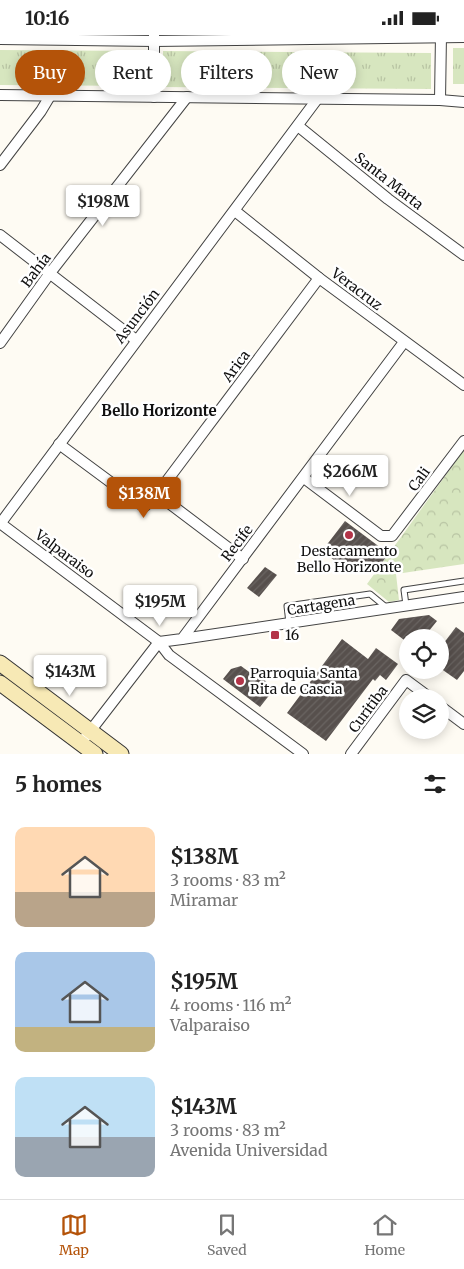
<!DOCTYPE html>
<html lang="en">
<head>
<meta charset="utf-8">
<style>
	:root { --surface:#fff; --page:#f6f6f6; --text:#222; --muted:#767676; --line:#e0e0e0; --accent:#b45309 }
	body { margin:0; font-family:Merriweather,serif; background:var(--page); color:var(--text); height:100vh; display:flex; flex-direction:column; font-size:19px; white-space:nowrap }
	* { box-sizing:border-box; margin:0 }
	p { font-size:16px; color:var(--muted) }
	.icon { flex:none; width:28px; height:28px; fill:none; stroke:currentColor; stroke-width:2; stroke-linecap:round; stroke-linejoin:round }
	.map { position:relative; height:719px; overflow:hidden }
	.side { display:flex; flex-direction:column; background:var(--surface); flex:1 }
	.side>* { flex:none }
	.top-card { position:absolute; left:15px; top:15px; width:435px; height:45px; display:flex; gap:10px }
	.controls { position:absolute; left:399px; top:594px; display:grid; gap:10px }
	.controls a { display:grid; place-items:center; width:50px; height:50px; border-radius:50%; background:var(--surface); box-shadow:0 2px 12px #0003; font-size:25px }
	.price { position:absolute; translate:-50% -42px; padding:0 11px; border-radius:5px; background:#fff; color:#222; font-size:16px; line-height:32px; filter:drop-shadow(0 1px 2px #0008) }
	.price::after { content:''; position:absolute; left:50%; top:30px; width:15px; height:11px; margin-left:-8px; background:inherit; clip-path:polygon(0 0,100% 0,50% 100%) }
	.price.active { background:var(--accent); color:#fff }
	ul { padding:0; list-style:none }
	li { display:flex; align-items:center; gap:15px; height:125px; padding:0 15px }
	li span { display:grid; place-items:center; flex:none; width:140px; height:100px; border-radius:10px; color:#555 }
	li>.icon { margin-inline-start:auto }
	span .icon { width:60px; height:60px; fill:#fffc; stroke-width:1 }
	li b { font-size:21px }
	h2 { display:flex; justify-content:space-between; align-items:center; height:60px; padding:0 15px; font-size:21px }
	.chip { padding:0 18px; border-radius:22px; background:var(--surface); box-shadow:0 2px 12px #0003; font-size:18px; line-height:45px }
	.chip.active { background:var(--accent); color:#fff }
	.status { display:flex; justify-content:space-between; align-items:center; height:35px; padding:0 25px; background:var(--surface); direction:ltr }
	.status svg { height:14px; fill:currentColor }
	.dock { display:flex; justify-content:space-around; align-items:center; height:70px; border-top:1px solid var(--line); background:var(--surface); font-size:14px; color:var(--muted) }
	.dock a { display:grid; justify-items:center; gap:2px }
	.dock .active { color:var(--accent) }
	.map>svg:first-child { display:block }
	.grass { fill:url(#grass-tufts) }
	.park { fill:url(#park-crowns) }
	.building { fill:url(#building-hatch) }
	.lines { fill:none; stroke-linecap:round; stroke-linejoin:round }
	.lane-casing { stroke:#434343; stroke-width:7 }
	.street-casing { stroke:#434343; stroke-width:12 }
	.secondary-casing { stroke:#323232; stroke-width:17 }
	.lane { stroke:#fff; stroke-width:5 }
	.street { stroke:#fff; stroke-width:10 }
	.secondary { stroke:#f7e9b5; stroke-width:15 }
	.poi-dot { fill:#b33448; stroke:#fff; stroke-width:2 }
	.labels { text-anchor:middle; stroke-width:5; stroke-linejoin:round; paint-order:stroke }
	.street-label { font-size:14px; fill:#101010; stroke:#fff }
	.poi-label { font-size:14px; fill:#101010; stroke:#fff; text-anchor:start }
	.neighbourhood-label { font-size:15px; font-weight:bold; fill:#101010; stroke:#fff }
</style>
</head>
<body>
<div class="status"><b>10:16</b><svg viewBox="0 0 49 12"><path d="M0 12V9h3v3zM5 12V6h3v6zM10 12V3h3v9zM15 12V0h3v12zM26 1h20v11H26zM47 4h2v5h-2z"/></svg></div>
<div class="map">
<svg width="464" height="719" viewBox="0 0 464 719">
	<defs>
		<pattern id="grass-tufts" width="24" height="20" patternUnits="userSpaceOnUse" patternTransform="scale(1.25)"><rect width="24" height="20" fill="#d7e6bf"/><path d="M3 7l-1-3M5 7V3M7 7l1-3M15 17l-1-3M17 17v-4M19 17l1-3" fill="none" stroke="#b8c4a3"/></pattern>
		<pattern id="park-crowns" width="20" height="18" patternUnits="userSpaceOnUse" patternTransform="scale(1.25)"><rect width="20" height="18" fill="#d7e6bf"/><path d="M2 6a3 3 0 1 1 6 0M12 15a3 3 0 1 1 6 0" fill="none" stroke="#b8c4a3"/></pattern>
		<pattern id="building-hatch" width="6" height="6" patternUnits="userSpaceOnUse" patternTransform="scale(1.25)"><rect width="6" height="6" fill="#57504d"/><path d="M-1 1l2-2M0 6l6-6M5 7l2-2" fill="none" stroke="#6a6562"/></pattern>
	</defs>
	<rect width="100%" height="100%" fill="#fefbf3"/>
	<!-- grass -->
	<g class="grass">
		<rect x="453" y="13" width="11" height="36"/>
		<path d="M0 15 145 16V51L0 50Z"/>
		<path d="M163 16 431 18V54L163 52Z"/>
	</g>
	<!-- park -->
	<path class="park" d="M464 415V529L396 539 399 565 389 567 367 549Z"/>
	<!-- building -->
	<g class="building">
		<path d="M345 486 381 513 380 516 387 521 374 538 358 527 350 537 322 516Z"/>
		<path d="M265 532 277 540 259 562 247 553Z"/>
		<path d="M429 580 437 586 424 602H408V608L391 595 399 584Z"/>
		<path d="M456 592 464 598V636L457 645 440 633V613Z"/>
		<path d="M342 604 368 624 376 613 398 629 386 645 380 640 375 646 373 644 326 706 287 678Z"/>
		<path d="M241 631 256 642 261 636 268 641 265 646 268 648 264 653 271 658 260 672 223 644 231 634Z"/>
	</g>
	<g class="lines">
		<defs>
			<g id="lane">
				<path d="M406 570 404 555 464 546"/>
				<path d="M289 588 287 571 370 559 387 573"/>
			</g>
			<g id="street">
				<path d="M0 4 154 6 464 2"/>
				<path d="M0 60 440 65 464 67"/>
				<path d="M154 62V0"/>
				<path d="M440 65 441 0"/>
				<path d="M298 91 388 164 464 220"/>
				<path d="M0 130 41 76 50 61"/>
				<path d="M235 176 319 243 464 350"/>
				<path d="M0 200 136 305"/>
				<path d="M0 308 50 238 187 62"/>
				<path d="M59 409 140 469 145 471 157 459 243 524"/>
				<path d="M304 443 381 501H392L464 406"/>
				<path d="M157 459 319 243"/>
				<path d="M0 488 159 607 169 620 303 719"/>
				<path d="M0 489 318 63"/>
				<path d="M182 604 464 562"/>
				<path d="M440 671 464 689"/>
				<path d="M81 708 159 607 182 604 404 307"/>
				<path d="M351 719 406 645 429 662"/>
			</g>
			<g id="secondary">
				<path d="M0 628 121 719"/>
				<path d="M0 648 95 719"/>
			</g>
		</defs>
		<!-- lane casing -->
		<use href="#lane" class="lane-casing"/>
		<!-- street casing -->
		<use href="#street" class="street-casing"/>
		<!-- secondary casing -->
		<use href="#secondary" class="secondary-casing"/>
		<!-- lane -->
		<use href="#lane" class="lane"/>
		<!-- street -->
		<use href="#street" class="street"/>
		<!-- secondary -->
		<use href="#secondary" class="secondary"/>
	</g>
	<!-- markers -->
	<g class="poi-dot">
		<circle cx="349" cy="500" r="5"/>
		<rect x="270" y="595" width="10" height="10" rx="2.5"/>
		<circle cx="240" cy="646" r="5"/>
	</g>
	<g class="labels">
		<!-- street labels -->
		<g class="street-label">
			<text transform="translate(389 146) rotate(38)" y="5">Santa Marta</text>
			<text transform="translate(36 235) rotate(-53)" y="5">Bahía</text>
			<text transform="translate(357 254) rotate(37)" y="5">Veracruz</text>
			<text transform="translate(137 281) rotate(-53)" y="5">Asunción</text>
			<text transform="translate(236 331) rotate(-53)" y="5">Arica</text>
			<text transform="translate(419 444) rotate(-54)" y="5">Cali</text>
			<text transform="translate(237 508) rotate(-53)" y="5">Recife</text>
			<text transform="translate(65 519) rotate(37)" y="5">Valparaiso</text>
			<text transform="translate(321 570) rotate(-9)" y="5">Cartagena</text>
			<text transform="translate(368 674) rotate(-53)" y="5">Curitiba</text>
		</g>
		<!-- poi labels -->
		<g class="poi-label">
			<text x="349" y="521" text-anchor="middle">Destacamento<tspan x="349" dy="16">Bello Horizonte</tspan></text>
			<text x="285" y="605">16</text>
			<text x="250" y="643">Parroquia Santa<tspan x="250" dy="16">Rita de Cascia</tspan></text>
		</g>
		<!-- neighbourhood labels -->
		<g class="neighbourhood-label">
			<text x="159" y="381">Bello Horizonte</text>
		</g>
	</g>
</svg>
<div class="controls">
<a><svg class="icon" aria-label="locate" viewBox="0 0 24 24"><circle cx="12" cy="12" r="6"/><path d="M12 2v4M12 18v4M2 12h4M18 12h4"/></svg></a>
<a><svg class="icon" aria-label="layers" viewBox="0 0 24 24"><path d="M12 4l9 5-9 5-9-5zM3 14l9 5 9-5"/></svg></a>
</div>
<b class="price" style="left:103px;top:192px">$198M</b>
<b class="price" style="left:350px;top:462px">$266M</b>
<b class="price active" style="left:144px;top:484px">$138M</b>
<b class="price" style="left:160px;top:592px">$195M</b>
<b class="price" style="left:70px;top:662px">$143M</b>
<div class="top-card">
<a class="chip active">Buy</a>
<a class="chip">Rent</a>
<a class="chip">Filters</a>
<a class="chip">New</a>
</div>
</div>
<section class="side">
<h2>5 homes<svg class="icon" aria-label="filters" viewBox="0 0 24 24"><path d="M4 7h16M4 17h16"/><circle cx="9" cy="7" r="2"/><circle cx="15" cy="17" r="2"/></svg></h2>
<ul>
<li><span style="background:linear-gradient(#ffd9b3 65%,#b9a48a 0)"><svg class="icon" aria-label="home" viewBox="0 0 24 24"><path d="M3 11l9-7 9 7M6 9v11h12V9"/></svg></span><div><b>$138M</b><p>3 rooms · 83 m²</p><p>Miramar</p></div></li>
<li><span style="background:linear-gradient(#a9c7e8 75%,#c2b280 0)"><svg class="icon" aria-label="home" viewBox="0 0 24 24"><path d="M3 11l9-7 9 7M6 9v11h12V9"/></svg></span><div><b>$195M</b><p>4 rooms · 116 m²</p><p>Valparaiso</p></div></li>
<li><span style="background:linear-gradient(#bfe0f5 60%,#9aa5b1 0)"><svg class="icon" aria-label="home" viewBox="0 0 24 24"><path d="M3 11l9-7 9 7M6 9v11h12V9"/></svg></span><div><b>$143M</b><p>3 rooms · 83 m²</p><p>Avenida Universidad</p></div></li>
</ul>
</section>
<nav class="dock">
<a class="active"><svg class="icon" aria-label="map" viewBox="0 0 24 24"><path d="M3 6l6-2 6 2 6-2v14l-6 2-6-2-6 2zM9 4v14M15 6v14"/></svg>Map</a>
<a><svg class="icon" aria-label="saved" viewBox="0 0 24 24"><path d="M7 4h10v16l-5-4-5 4z"/></svg>Saved</a>
<a><svg class="icon" aria-label="home" viewBox="0 0 24 24"><path d="M3 11l9-7 9 7M6 9v11h12V9"/></svg>Home</a>
</nav>
</body>
</html>
